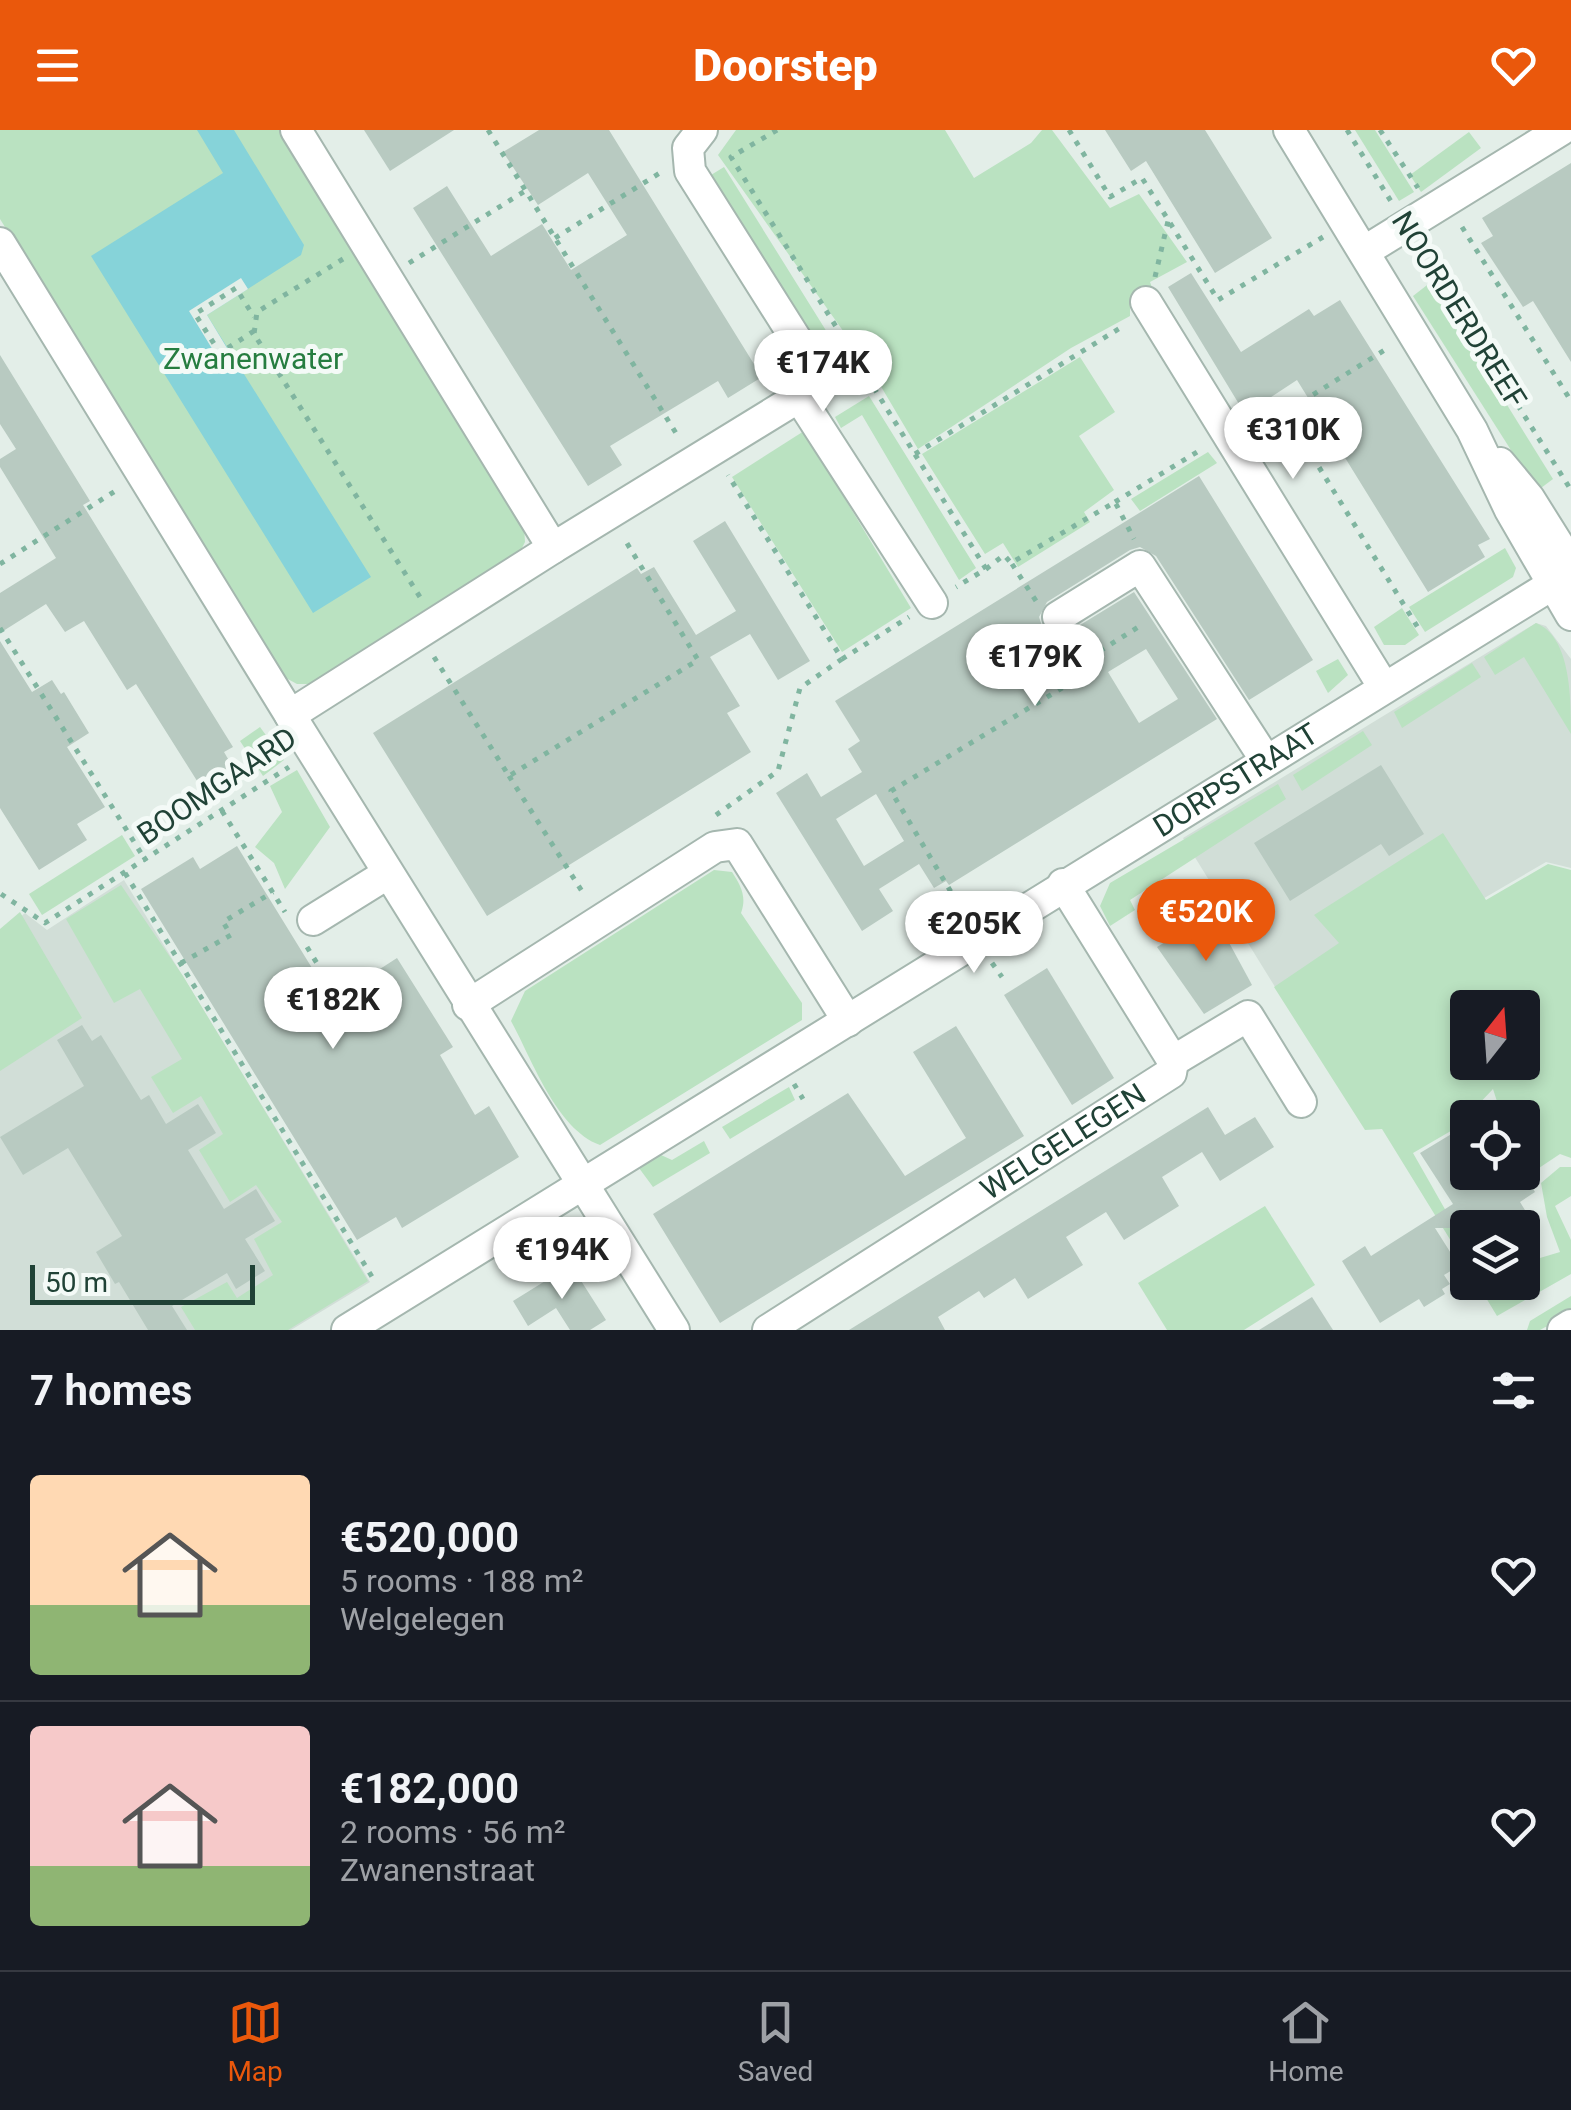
<!DOCTYPE html>
<html lang="en">
<head>
<meta charset="utf-8">
<style>
	:root { --surface:#171b24; --page:#242831; --text:#f1f3f6; --muted:#9ea1a6; --line:#363941; --accent:#ea580c }
	body { margin:0; font-family:Roboto,sans-serif; background:var(--page); color:var(--text); height:100vh; display:flex; flex-direction:column; font-size:38px; white-space:nowrap }
	* { box-sizing:border-box; margin:0 }
	p { font-size:32px; color:var(--muted) }
	.icon { flex:none; width:55px; height:55px; fill:none; stroke:currentColor; stroke-width:2; stroke-linecap:round; stroke-linejoin:round }
	.map { position:relative; height:1200px; overflow:hidden }
	.sheet { display:flex; flex-direction:column; background:var(--surface); flex:1 }
	.sheet>* { flex:none }
	.needle { width:65px; rotate:17deg }
	.fabs { position:absolute; left:1450px; top:860px; display:grid; gap:20px }
	.fabs a { display:grid; place-items:center; width:90px; height:90px; border-radius:10px; background:var(--surface); box-shadow:0 5px 15px #0003; font-size:50px }
	.scale { position:absolute; left:30px; bottom:25px; width:225px; box-sizing:border-box; padding-left:10px; border:5px solid #204236; border-top:0; font-size:28px; line-height:35px; white-space:nowrap; color:#204236; -webkit-text-stroke:8px #f4faf7; paint-order:stroke }
	.price { position:absolute; translate:-50% -85px; padding:0 22px; border-radius:35px; background:#fff; color:#222; font-size:32px; line-height:65px; filter:drop-shadow(0 2px 5px #0008) }
	.price::after { content:''; position:absolute; left:50%; top:60px; width:30px; height:22px; margin-left:-15px; background:inherit; clip-path:polygon(0 0,100% 0,50% 100%) }
	.price.on { background:var(--accent); color:#fff }
	ul { padding:0; list-style:none }
	li { display:flex; align-items:center; gap:30px; height:250px; padding:0 30px }
	li+li { border-top:2px solid var(--line) }
	li span { display:grid; place-items:center; flex:none; width:280px; height:200px; border-radius:10px; color:#555 }
	li>.icon { margin-inline-start:auto }
	span .icon { width:120px; height:120px; fill:#fffc; stroke-width:1 }
	li b { font-size:42px }
	h2 { display:flex; justify-content:space-between; align-items:center; height:120px; padding:0 30px; font-size:42px }
	header { display:flex; justify-content:space-between; align-items:center; height:130px; padding:0 30px; background:var(--accent); color:#fff; font-size:45px; font-weight:800 }
	.menu { display:flex; justify-content:space-around; align-items:center; height:140px; border-top:2px solid var(--line); background:var(--surface); font-size:28px; color:var(--muted) }
	.menu a { display:grid; justify-items:center; gap:5px }
	.menu .on { color:var(--accent) }
	.map>svg:first-child { display:block }
	.built { fill:#d1ded7 }
	.green { fill:#bae2c1; fill-rule:evenodd }
	.water { fill:#86d3d9 }
	.pier { fill:#e3eee8 }
	.building { fill:#b8cac1; fill-rule:evenodd }
	.lines { fill:none; stroke-linecap:round; stroke-linejoin:round }
	.minor-casing { stroke:#a5b7af; stroke-width:34 }
	.path { stroke:#80b5a0; stroke-width:5; stroke-dasharray:5 8; stroke-linecap:butt }
	.minor { stroke:#fff; stroke-width:30 }
	.labels { text-anchor:middle; stroke-width:10; stroke-linejoin:round; paint-order:stroke }
	.street-label { font-size:30px; fill:#204236; stroke:#f4faf7 }
	.park-label { font-size:30px; fill:#267d40; stroke:#f4faf7 }
</style>
</head>
<body>
<header><svg class="icon" aria-label="menu" viewBox="0 0 24 24"><path d="M4 6h16M4 12h16M4 18h16"/></svg>Doorstep<svg class="icon" aria-label="heart" viewBox="0 0 24 24"><path d="M12 20l-8-8c-3-5 5-10 8-4 3-6 11-1 8 4z"/></svg></header>
<div class="map">
<svg width="1571" height="1200" viewBox="0 0 1571 1200">
	<rect width="100%" height="100%" fill="#e3eee8"/>
	<!-- built -->
	<g class="built">
		<path d="M1536 493 1546 496 1571 529V738L1546 732 1290 881 1183 708Z"/>
		<path d="M124 750 370 1152 291 1200H0V805L25 783 47 800Z"/>
	</g>
	<!-- green -->
	<g class="green">
		<path d="M0 0H279L524 397 525 412 518 426 312 554H297L284 547 0 89Z"/>
		<path d="M736 0H945L974 48 1031 13 1042 0H1052L1110 78 1139 64 1187 132 1150 152 1154 163 1130 178V186L1071 218 918 319 873 243 718 25Z"/>
		<path d="M1355 0H1375L1414 62 1399 71Z"/>
		<path d="M1469 2 1481 18 1421 62 1410 45Z"/>
		<path d="M724 37 855 247 831 264 830 235 711 45Z"/>
		<path d="M1431 152 1553 349 1537 361 1413 166Z"/>
		<path d="M1080 227 1115 282 1079 306 1114 360 1084 382 1090 392 1018 437 1003 413 985 424 922 324Z"/>
		<path d="M869 266 976 438 959 450 862 285 841 298 835 287Z"/>
		<path d="M804 301 911 478 842 522 732 347Z"/>
		<path d="M1208 322 1217 333 1140 381 1131 369Z"/>
		<path d="M1505 418 1516 438 1513 447 1425 502 1409 477Z"/>
		<path d="M1402 478 1419 505 1405 515H1384L1374 497Z"/>
		<path d="M1536 493C1571 507 1571 568 1571 604L1524 527 1495 545 1484 527Z"/>
		<path d="M1338 529 1348 545 1328 563 1316 541Z"/>
		<path d="M1472 533 1481 547 1402 598 1394 582Z"/>
		<path d="M260 597 284 630 263 646 240 611Z"/>
		<path d="M1363 601 1372 615 1302 661 1293 645Z"/>
		<path d="M297 640 330 697 285 759 274 733 255 717 282 682 270 656Z"/>
		<path d="M1278 654 1286 669 1130 770 1135 780 1110 796 1100 776 1110 753Z"/>
		<path d="M1443 703 1486 770 1548 734 1571 740V1028L1560 1024 1536 1040 1523 1019 1522 988 1502 987 1493 959 1456 998 1413 1023 1467 1118V1137L1382 999 1365 1000 1274 857 1339 813 1314 785ZM1468 878H1522V932H1468Z"/>
		<path d="M122 705 135 726 42 785 29 764Z"/>
		<path d="M714 740 732 742C741 756 747 767 741 783L802 873V890L600 1015C556 999 532 929 511 891L525 861Z"/>
		<path d="M121 755 183 846 368 1151 288 1200H195L181 1177 227 1152 237 1168 273 1145 254 1109 282 1092 256 1055 230 1072 199 1020 223 1004 201 966 173 983 151 947 182 929 140 859 114 873 66 789Z"/>
		<path d="M20 782 82 888 0 941V799Z"/>
		<path d="M789 957 795 970 730 1009 722 997Z"/>
		<path d="M704 1011 710 1023 653 1057 639 1038 661 1025 672 1030Z"/>
		<path d="M1560 1037H1571V1066L1555 1076 1571 1110V1144L1497 1186 1477 1153 1522 1152 1523 1133 1560 1122 1547 1087 1541 1053Z"/>
		<path d="M1265 1076 1315 1155 1244 1200H1167L1138 1153Z"/>
		<path d="M1571 1166V1183L1540 1200H1527L1530 1191Z"/>
	</g>
	<!-- water -->
	<path class="water" d="M197 0H234L304 115 301 125 207 185 371 447 313 483 91 126 223 43Z"/>
	<!-- pier -->
	<path class="pier" d="M241 148 248 159 207 185 230 223 219 230 189 181Z"/>
	<!-- building -->
	<g class="building">
		<path d="M364 0H454L390 41Z"/>
		<path d="M539 0H609L762 247 728 268 718 251 610 316 622 335 588 356 413 78 447 56 491 126 542 94 571 140 627 105 588 43 538 75 503 22Z"/>
		<path d="M1105 0H1205L1272 108 1215 143 1146 31 1131 41Z"/>
		<path d="M1571 33V232L1533 171 1523 177 1481 113 1493 106 1482 88Z"/>
		<path d="M1191 143 1241 222 1309 179 1314 186 1340 170 1490 409 1478 415 1485 427 1428 462 1297 250 1245 284 1168 157Z"/>
		<path d="M0 225 90 371 83 375 233 617 224 622 242 653 211 673 136 554 127 560 84 491 65 502 46 474 0 503V463L56 428 0 337V329L16 319 0 294Z"/>
		<path d="M1199 346 1313 530 1249 570 1156 426 1140 417 1130 420 1047 472 1039 487 1042 496 1050 504 1067 503 1134 462 1217 589 949 755 946 751 934 758 919 734 879 759 893 781 862 801 776 663 807 643 821 667 862 642 848 619 860 611 835 571ZM1146 519 1178 569 1139 593 1108 542ZM876 664 904 711 864 736 836 689Z"/>
		<path d="M725 391 810 531 778 550 750 504 710 527 740 576 727 583 751 622 487 786 373 603 637 438 641 444 654 437 696 505 736 481 693 411Z"/>
		<path d="M0 511 32 562 52 550 61 564 64 562 89 603 67 617 105 677 77 694 87 710 39 740 0 678Z"/>
		<path d="M1381 635 1424 704 1389 726 1381 714 1290 771 1254 713Z"/>
		<path d="M237 716 320 851 340 838 352 857 397 828 453 917 440 925 475 985 489 976 519 1027 402 1098 396 1087 357 1110 141 759 193 727 200 739Z"/>
		<path d="M1213 783 1252 855 1204 884 1157 817Z"/>
		<path d="M1047 838 1114 948 1072 975 1004 865Z"/>
		<path d="M82 895 92 911 101 905 141 970 149 965 166 994 198 974 216 1003 188 1020 224 1079 256 1059 275 1091 245 1109 265 1141 236 1159 227 1143 172 1176 187 1200H148L119 1152 115 1154 96 1122 122 1106 68 1018 23 1045 0 1007 84 956 57 910Z"/>
		<path d="M956 896 1024 1006 720 1193 653 1084 848 963 905 1046 966 1008 913 922Z"/>
		<path d="M1208 977 1225 1005 1255 987 1274 1017 1220 1051 1202 1022 1162 1047 1179 1076 1124 1110 1106 1082 1066 1107 1083 1135 1028 1169 1015 1148 984 1168 979 1161 938 1187 945 1200H849Z"/>
		<path d="M1468 994V1042H1523L1535 1062 1520 1072 1536 1098H1435L1459 1136 1444 1145 1450 1154 1442 1159 1445 1164 1424 1177 1419 1169 1380 1193 1342 1131 1365 1116 1371 1126 1453 1074 1420 1023Z"/>
		<path d="M571 1135 606 1190 590 1200H570L556 1178 528 1196 513 1171Z"/>
		<path d="M1312 1167 1333 1200H1259Z"/>
	</g>
	<g class="lines">
		<defs>
			<g id="minor">
				<path d="M1289 0 1472 300 1510 380 1571 485"/>
				<path d="M0 113 290 585 553 418 296 0"/>
				<path d="M1365 121 1561 0"/>
				<path d="M1146 172 1383 556"/>
				<path d="M799 267 932 473"/>
				<path d="M1500 333 1529 368 1571 435"/>
				<path d="M553 418 799 267 811 248 808 228 690 41 688 18 702 0"/>
				<path d="M1058 487 1140 436 1265 629"/>
				<path d="M290 585 674 1200"/>
				<path d="M313 790 387 744"/>
				<path d="M468 875 715 717 737 714 848 891"/>
				<path d="M1173 931 1248 886 1301 972"/>
				<path id="s1" d="M347 1200 1571 443"/>
				<path id="s2" d="M768 1200 1171 943 1173 931 1063 754"/>
				<path d="M1563 1200 1571 1195"/>
			</g>
		</defs>
		<!-- minor casing -->
		<use href="#minor" class="minor-casing"/>
		<!-- path -->
		<g class="path">
			<path d="M488 0 679 308"/>
			<path d="M777 0 731 27 986 439 956 457"/>
			<path d="M1069 0 1110 67 1142 48 1218 170 1323 107"/>
			<path d="M1347 0 1392 73"/>
			<path d="M1380 0 1418 58"/>
			<path d="M1462 97 1571 271"/>
			<path d="M555 108 663 41"/>
			<path d="M1421 121 1571 360"/>
			<path d="M343 129 257 182 254 204 420 467"/>
			<path d="M409 133 525 61"/>
			<path d="M1155 147 1168 91"/>
			<path d="M254 201 220 223 195 184 236 158 254 187"/>
			<path d="M1285 282 1420 501"/>
			<path d="M1258 299 1388 218"/>
			<path d="M915 324 1125 195"/>
			<path d="M1115 372 1202 319"/>
			<path d="M0 434 120 358"/>
			<path d="M1012 434 1036 471"/>
			<path d="M986 439 1004 425 1011 433 1115 372 1134 409"/>
			<path d="M0 498 146 731"/>
			<path d="M434 527 509 646 698 530 625 410"/>
			<path d="M842 529 909 487"/>
			<path d="M509 646 585 766"/>
			<path d="M222 681 285 782"/>
			<path d="M716 685 778 641 800 558 842 529 728 345"/>
			<path d="M125 743 374 1150"/>
			<path d="M1 764 45 793 289 637"/>
			<path d="M964 784 891 661 1087 543 1084 531 1143 494"/>
			<path d="M307 817 355 895"/>
			<path d="M181 833 231 805 223 792 273 762"/>
			<path d="M992 833 1002 847"/>
			<path d="M794 954 803 969"/>
		</g>
		<!-- minor -->
		<use href="#minor" class="minor"/>
	</g>
	<g class="labels">
		<!-- street labels -->
		<g class="street-label">
			<text transform="translate(1459 180) rotate(58)" y="10">NOORDERDREEF</text>
			<text dy="10" stroke="none"><textPath href="#s1" startOffset="1045">DORPSTRAAT</textPath></text>
			<text transform="translate(217 656) rotate(-34)" y="10">BOOMGAARD</text>
			<text dy="10" stroke="none"><textPath href="#s2" startOffset="350">WELGELEGEN</textPath></text>
		</g>
		<!-- park labels -->
		<g class="park-label">
			<text x="253" y="239">Zwanenwater</text>
		</g>
	</g>
</svg>
<div class="fabs">
<a><svg class="needle" viewBox="-14 -14 28 28"><path d="M0-13l5 13h-10z" fill="#e53935"/><path d="M0 13l5-13h-10z" fill="#9ea1a6"/></svg></a>
<a><svg class="icon" aria-label="locate" viewBox="0 0 24 24"><circle cx="12" cy="12" r="6"/><path d="M12 2v4M12 18v4M2 12h4M18 12h4"/></svg></a>
<a><svg class="icon" aria-label="layers" viewBox="0 0 24 24"><path d="M12 4l9 5-9 5-9-5zM3 14l9 5 9-5"/></svg></a>
</div>
<div class="scale">50 m</div>
<b class="price" style="left:823px;top:285px">€174K</b>
<b class="price" style="left:1293px;top:352px">€310K</b>
<b class="price" style="left:1035px;top:579px">€179K</b>
<b class="price on" style="left:1206px;top:834px">€520K</b>
<b class="price" style="left:974px;top:846px">€205K</b>
<b class="price" style="left:333px;top:922px">€182K</b>
<b class="price" style="left:562px;top:1172px">€194K</b>
</div>
<section class="sheet">
<h2>7 homes<svg class="icon" aria-label="filters" viewBox="0 0 24 24"><path d="M4 7h16M4 17h16"/><circle cx="9" cy="7" r="2"/><circle cx="15" cy="17" r="2"/></svg></h2>
<ul>
<li><span style="background:linear-gradient(#ffd9b3 65%,#8fb573 0)"><svg class="icon" aria-label="home" viewBox="0 0 24 24"><path d="M3 11l9-7 9 7M6 9v11h12V9"/></svg></span><div><b>€520,000</b><p>5 rooms · 188 m²</p><p>Welgelegen</p></div><svg class="icon" aria-label="heart" viewBox="0 0 24 24"><path d="M12 20l-8-8c-3-5 5-10 8-4 3-6 11-1 8 4z"/></svg></li>
<li><span style="background:linear-gradient(#f6c9c9 70%,#8fb573 0)"><svg class="icon" aria-label="home" viewBox="0 0 24 24"><path d="M3 11l9-7 9 7M6 9v11h12V9"/></svg></span><div><b>€182,000</b><p>2 rooms · 56 m²</p><p>Zwanenstraat</p></div><svg class="icon" aria-label="heart" viewBox="0 0 24 24"><path d="M12 20l-8-8c-3-5 5-10 8-4 3-6 11-1 8 4z"/></svg></li>
</ul>
</section>
<nav class="menu">
<a class="on"><svg class="icon" aria-label="map" viewBox="0 0 24 24"><path d="M3 6l6-2 6 2 6-2v14l-6 2-6-2-6 2zM9 4v14M15 6v14"/></svg>Map</a>
<a><svg class="icon" aria-label="saved" viewBox="0 0 24 24"><path d="M7 4h10v16l-5-4-5 4z"/></svg>Saved</a>
<a><svg class="icon" aria-label="home" viewBox="0 0 24 24"><path d="M3 11l9-7 9 7M6 9v11h12V9"/></svg>Home</a>
</nav>
</body>
</html>
